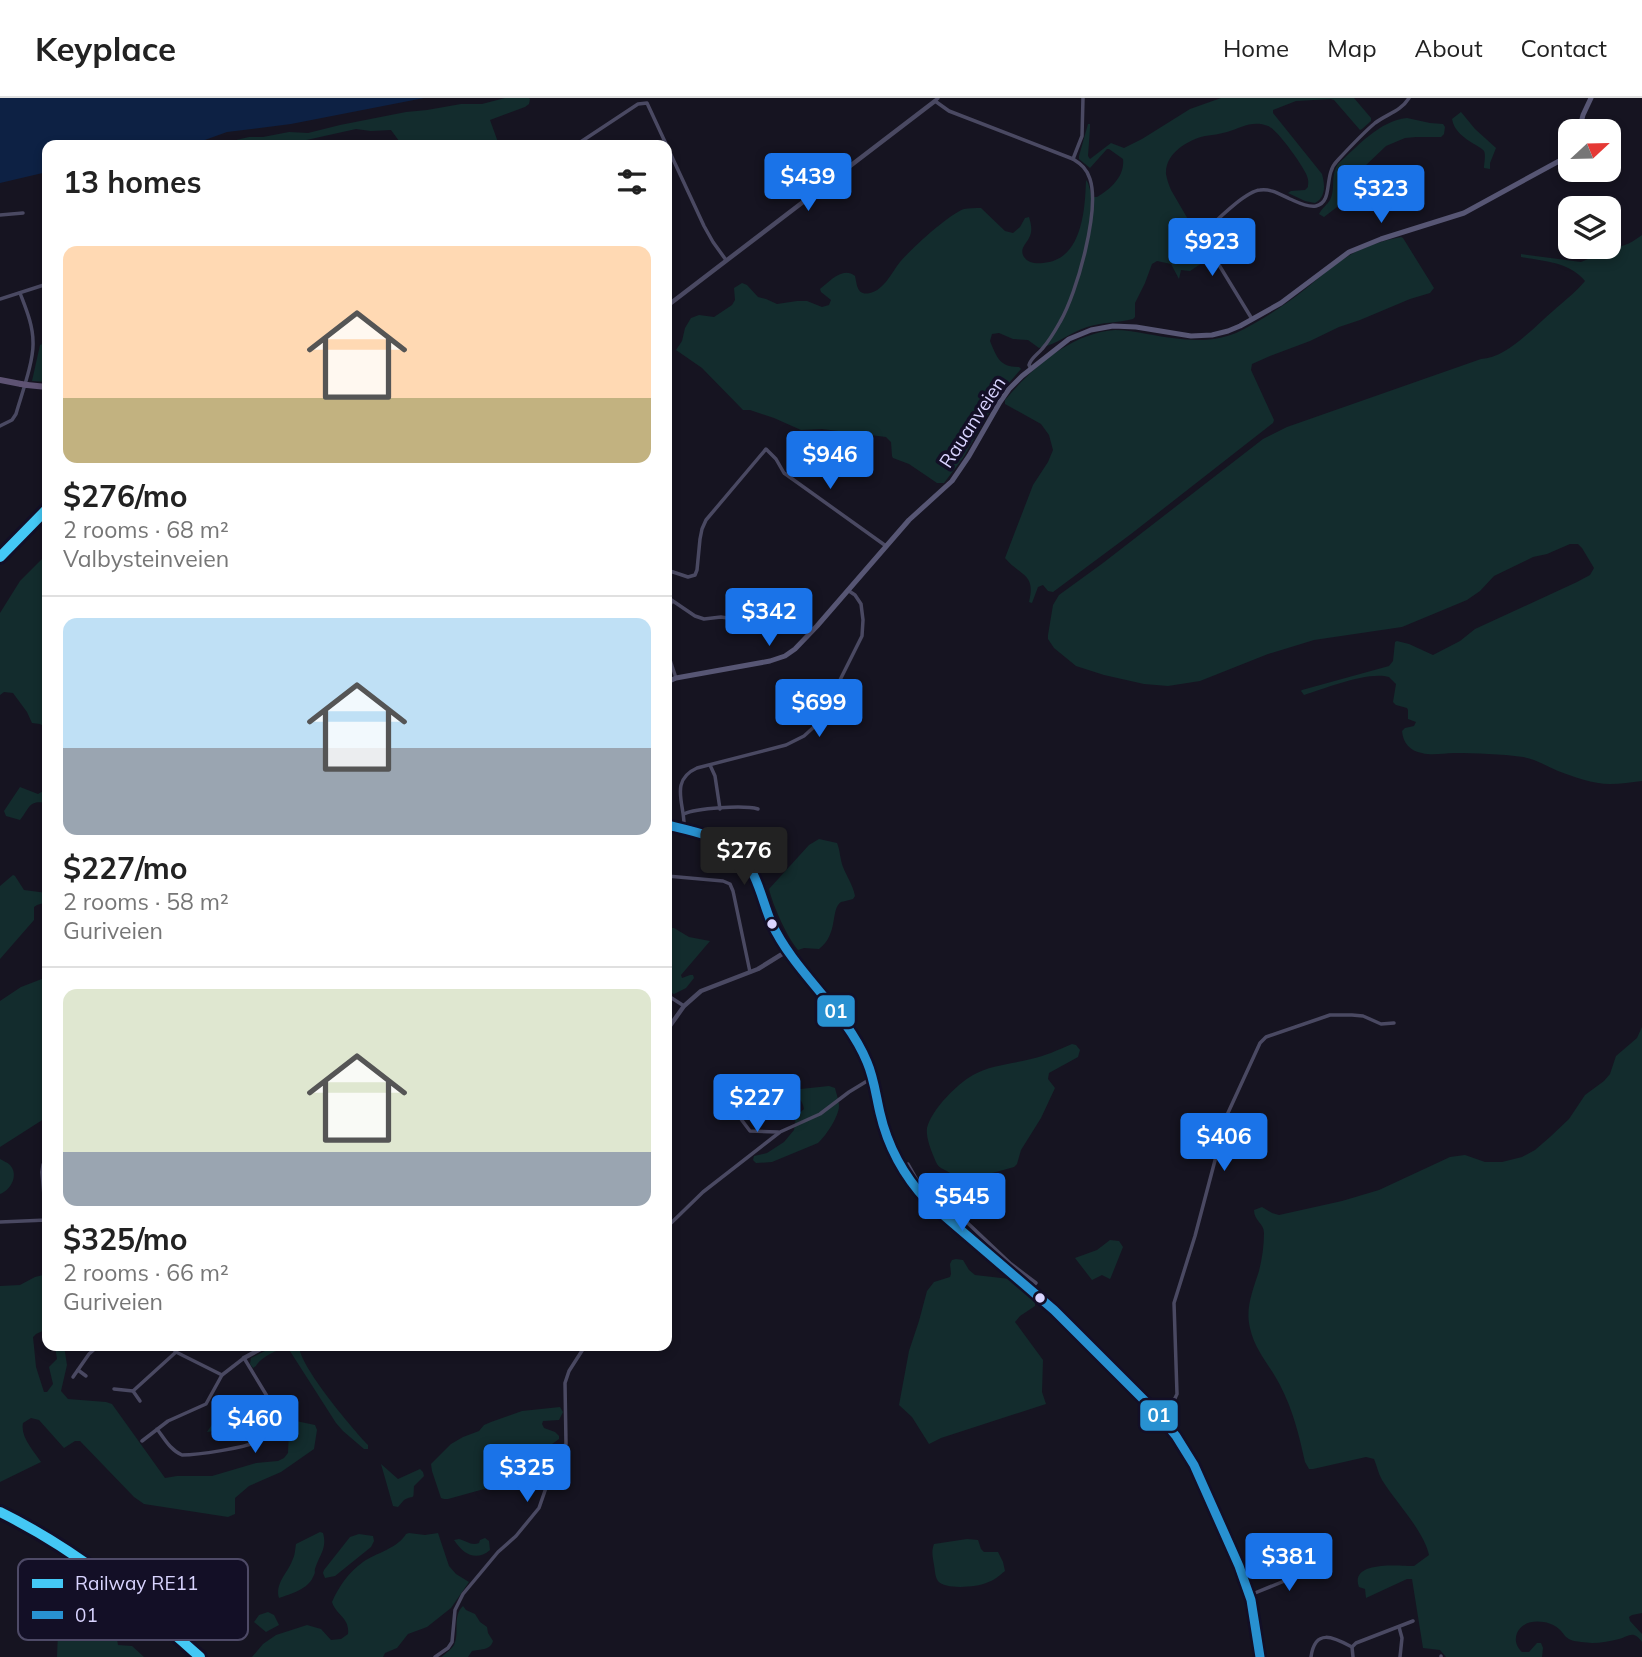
<!DOCTYPE html>
<html lang="en">
<head>
<meta charset="utf-8">
<style>
	:root { --surface:#fff; --page:#f2f2f2; --text:#222; --muted:#767676; --line:#e0e0e0; --accent:#1a73e8 }
	body { margin:0; font-family:Mulish,sans-serif; background:var(--page); color:var(--text); height:100vh; display:flex; flex-direction:column; font-size:26px; white-space:nowrap }
	* { box-sizing:border-box; margin:0 }
	p { font-size:23px; color:var(--muted) }
	.icon { flex:none; width:38px; height:38px; fill:none; stroke:currentColor; stroke-width:2; stroke-linecap:round; stroke-linejoin:round }
	.map { position:relative; flex:1; overflow:hidden }
	.drawer { position:absolute; left:42px; top:42px; width:630px; height:1211px; display:flex; flex-direction:column; background:var(--surface); border-radius:14px; box-shadow:0 4px 10px #0003 }
	.drawer>* { flex:none }
	.needle { width:46px; rotate:68deg }
	.fabs { position:absolute; left:1558px; top:21px; display:grid; gap:14px }
	.fabs a { display:grid; place-items:center; width:63px; height:63px; border-radius:14px; background:var(--surface); box-shadow:0 4px 10px #0003; font-size:35px }
	.price { position:absolute; translate:-50% -60px; padding:0 16px; border-radius:7px; background:var(--accent); color:#fff; font-size:23px; line-height:46px; filter:drop-shadow(0 2px 4px #0008) }
	.price::after { content:''; position:absolute; left:50%; top:42px; width:21px; height:16px; margin-left:-10px; background:inherit; clip-path:polygon(0 0,100% 0,50% 100%) }
	.price.selected { background:#222; color:#fff }
	ul { padding:0; list-style:none }
	li { display:grid; align-content:center; gap:14px; height:371px; padding:0 21px }
	li+li { border-top:2px solid var(--line) }
	li span { display:grid; place-items:center; height:217px; border-radius:14px; color:#555 }
	li>.icon { margin-inline-start:auto }
	span .icon { width:126px; height:126px; fill:#fffc; stroke-width:1 }
	li b { font-size:30px }
	h2 { display:flex; justify-content:space-between; align-items:center; height:84px; padding:0 21px; font-size:30px }
	header { display:flex; align-items:center; gap:42px; box-sizing:border-box; height:98px; padding:0 35px; background:var(--surface); border-bottom:2px solid var(--line) }
	header strong { font-size:33px }
	nav { display:flex; gap:38px; margin-inline-start:auto; font-size:24px }
	.map>svg:first-child { display:block }
	.green { fill:#132c2d }
	.water { fill:#0d2144 }
	.lines { fill:none; stroke-linecap:round; stroke-linejoin:round }
	.minor { stroke:#4a4962; stroke-width:3.5 }
	.tertiary { stroke:#4a4962; stroke-width:4.5 }
	.secondary { stroke:#575674; stroke-width:5 }
	.primary { stroke:#5e5373; stroke-width:6 }
	.primary-bridge { stroke:#5e5373; stroke-width:6 }
	.bus-1-casing { stroke:#130f26; stroke-width:14 }
	.bus-1 { stroke:#2891d1; stroke-width:9 }
	.rail-1-casing { stroke:#130f26; stroke-width:16 }
	.rail-1 { stroke:#44c8f5; stroke-width:10 }
	.bus-dot { fill:#d9d4ff; stroke:#130f26; stroke-width:2.5 }
	.labels { text-anchor:middle; stroke-width:7; stroke-linejoin:round; paint-order:stroke }
	.street-label { font-size:19px; fill:#d9d4ff; stroke:#130f26 }
	.key { fill:#130f26; stroke:#4e4a67; stroke-width:2 }
	.key-label { font-size:19px; fill:#d9d4ff }
	.line-badge { stroke:#130f26; stroke-width:2.5 }
	.badge-label { font-size:19px; text-anchor:middle; font-weight:bold; fill:#fff }
</style>
</head>
<body>
<header>
<strong>Keyplace</strong>
<nav><a>Home</a><a>Map</a><a>About</a><a>Contact</a></nav>
</header>
<div class="map">
<svg width="1642" height="1559" viewBox="0 0 1642 1559">
	<rect width="100%" height="100%" fill="#161421"/>
	<!-- green -->
	<g class="green">
		<path d="M505 0H529L530 1 529 6 525 9 490 22 499 47H402L391 32 371 33 356 31 302 43H263L231 47H215L249 39H263L289 34 308 35 340 27 406 14 427 12 461 6H482Z"/>
		<path d="M1221 0H1354L1371 20V23L1362 31 1360 32 1334 2 1331 1 1296 3 1273 12V15L1322 76C1325 87 1326 99 1315 105L1305 103 1288 95 1291 93 1305 92 1308 89C1308 84 1309 84 1307 78 1304 69 1277 31 1268 28 1252 22 1241 30 1227 34 1220 36 1212 37 1205 38 1188 42 1165 55 1166 76 1167 82 1169 87 1171 92L1207 154 1209 159 1205 163 1190 173 1181 172 1179 181 1171 166 1157 163 1152 166 1145 185 1135 205V219L1133 221C1118 225 1102 224 1087 229 1069 235 1058 246 1039 250L1028 242 1013 241 999 235 992 236 990 243C997 260 1000 269 1019 269L1021 271 1001 294 963 360 944 385H937L909 366 893 360 892 358 891 344 886 339 822 331 801 332 774 320 750 312H743L702 270 676 252 682 243 685 230 691 220 699 217 714 219 732 207 735 202 734 190 742 185 747 187 758 199 766 201 777 206 797 203H807L822 209 829 207 831 202 821 194 820 191C830 183 843 168 855 178 857 187 857 198 870 195 884 192 892 174 900 164 911 151 949 116 964 111 969 110 976 110 981 110L1005 133 1013 135 1020 129 1025 120 1029 119C1031 126 1033 133 1029 140 1026 146 1019 151 1024 159 1028 165 1036 166 1043 165 1082 162 1085 113 1086 82 1090 86 1089 95 1094 99H1097C1111 91 1125 78 1123 61L1109 51H1107L1090 70 1079 61V58L1088 26H1090V30L1088 58 1090 61 1111 45 1124 50 1142 41 1190 11Z"/>
		<path d="M1461 14 1475 31 1496 50 1490 65V71L1484 70C1484 66 1486 57 1484 53 1483 51 1476 47 1474 46 1464 40 1454 33 1452 21Z"/>
		<path d="M1407 20 1430 25 1443 26 1445 29 1444 36 1441 39H1416L1405 40 1386 48 1344 88 1337 109 1324 119 1319 116C1322 110 1327 107 1330 102 1336 91 1330 78 1338 66 1358 48 1379 23 1407 20Z"/>
		<path d="M1642 137V683C1631 684 1621 686 1610 686 1593 686 1574 679 1558 673 1546 668 1536 661 1523 659 1501 656 1476 655 1454 655 1443 655 1433 658 1422 655 1410 653 1403 645 1402 633L1405 630 1414 628 1416 624 1408 621V612L1407 610 1396 607 1393 604 1396 586 1389 579C1368 573 1326 590 1304 597L1301 593 1302 592 1389 568 1393 563 1395 544 1397 543 1409 546 1433 557 1460 543 1475 531 1577 484 1590 477 1594 470 1582 450 1578 446H1570L1547 456 1533 459 1525 463 1494 478 1480 493 1467 502 1402 529 1314 542 1268 556 1200 583 1168 588 1144 586 1104 577 1076 568 1054 550 1048 541V537L1053 507 1059 497 1103 465 1263 341 1287 329 1481 261C1507 260 1534 229 1553 213 1564 203 1576 194 1585 183 1570 164 1543 163 1521 159V156L1581 164 1588 161 1593 157 1594 154 1590 149C1614 150 1622 152 1642 137Z"/>
		<path d="M1401 139 1403 140 1434 190 1430 195 1410 201 1360 222 1339 229 1310 243 1270 258 1252 266 1251 272 1274 322 1273 325 1131 436 1053 494 1048 493 1043 487 1038 489 1032 505 1029 504C1036 475 1021 479 1005 460L1033 387 1048 364 1053 352 1049 337 1041 326 1005 306V302C1032 270 1071 235 1115 232 1125 232 1137 234 1147 236 1177 241 1206 247 1236 235 1258 225 1285 207 1304 192 1317 182 1328 171 1342 162 1359 150 1381 143 1401 139Z"/>
		<path d="M47 244V284L32 283 40 247Z"/>
		<path d="M47 456V630L40 626 32 625 27 614 13 595 4 594 0 597V515L20 483Z"/>
		<path d="M20 689 38 696 47 691V705C28 702 30 710 20 722L6 718 4 713Z"/>
		<path d="M819 741 837 745C840 752 840 761 843 769 847 779 853 787 855 798L853 801C852 801 843 804 841 804 830 811 839 836 819 851L804 850 798 852C787 839 773 808 769 791L809 747Z"/>
		<path d="M13 777 15 778 24 792 47 795V804L37 807 34 809V822L0 861V788Z"/>
		<path d="M667 830H674L689 839 710 843 681 877 682 880 690 877H693L694 880 686 890 674 896 667 893Z"/>
		<path d="M47 879V1019L0 1049V903L21 889Z"/>
		<path d="M1642 929V1515L1632 1517 1629 1519 1630 1523 1642 1536V1544C1640 1541 1637 1538 1634 1537 1629 1536 1624 1540 1619 1541 1611 1543 1601 1545 1592 1545 1586 1544 1576 1544 1571 1542 1565 1540 1563 1534 1559 1531 1548 1521 1523 1520 1517 1535 1514 1543 1517 1549 1522 1554H1529L1537 1545H1541L1543 1550 1542 1559H1446L1440 1552 1423 1550 1412 1481H1407L1366 1500 1365 1491 1359 1489C1349 1462 1400 1468 1414 1468L1429 1457C1424 1433 1395 1403 1382 1382 1378 1375 1377 1368 1374 1361L1366 1359 1313 1371H1309L1305 1364C1299 1337 1293 1312 1280 1287 1270 1267 1255 1253 1250 1230 1245 1210 1253 1192 1259 1173 1262 1161 1264 1148 1264 1135 1264 1125 1254 1123 1254 1112L1262 1109 1272 1115 1279 1117 1342 1103 1379 1092 1450 1059 1465 1057 1485 1064H1502L1522 1059 1535 1052 1550 1039 1569 1021 1585 997 1604 983 1610 976 1616 958 1637 940Z"/>
		<path d="M1072 946 1076 947 1080 952 1078 959 1049 975 1048 981 1055 990 1041 1020 1021 1052 1017 1066 1014 1069 964 1083C956 1082 957 1079 950 1075 939 1068 939 1072 933 1057 930 1049 926 1039 927 1030 931 1012 957 986 973 977 990 967 1012 966 1031 961 1045 958 1058 952 1072 946Z"/>
		<path d="M829 988 835 990C836 995 839 1002 839 1008 839 1018 826 1038 818 1045L772 1064 756 1065 753 1062 754 1058 767 1055 784 1044 794 1032 796 1018 804 1011C800 991 789 1004 777 995L779 991 791 992Z"/>
		<path d="M0 1061C3 1063 7 1064 10 1067 19 1077 11 1092 0 1096Z"/>
		<path d="M1110 1142 1119 1143 1123 1149 1111 1179 1110 1181 1102 1177 1092 1182 1075 1160 1097 1152Z"/>
		<path d="M956 1161 963 1162 969 1172 975 1177 1010 1181 1035 1203V1208L1020 1218 1015 1224 1043 1262 1042 1294 1046 1306 941 1340 929 1346 912 1319 899 1307 909 1253 919 1223 927 1193 934 1184 950 1179 951 1176 950 1166 952 1162Z"/>
		<path d="M47 1176V1231L36 1236 33 1239 36 1269 44 1294H47L53 1286 49 1269 57 1261 55 1248H64L67 1267 61 1293 68 1301 106 1304 112 1306 165 1380 177 1378H212L256 1365 278 1363 284 1360 288 1355 289 1331 284 1321 287 1319 296 1323 315 1327 317 1332 314 1351 281 1374 249 1388 235 1400V1416L228 1419 144 1406 134 1399 80 1343H75L64 1350 39 1322 31 1320 23 1325C20 1339 34 1353 41 1364L0 1384V1188L20 1187 35 1179Z"/>
		<path d="M275 1248H299C300 1269 352 1330 368 1347V1351H364L343 1333 336 1325 288 1250C279 1250 260 1260 256 1268L253 1270 250 1266 251 1260Z"/>
		<path d="M238 1301H242L250 1311V1316L244 1325 215 1333 207 1334 213 1325 222 1324C228 1315 229 1307 238 1301Z"/>
		<path d="M560 1309 563 1314 559 1322 543 1323 542 1326 544 1330 555 1334 559 1338V1341L548 1349C546 1355 550 1359 554 1364V1374L546 1377 534 1373 495 1388 448 1401H444L441 1400 432 1373 431 1366 451 1346 463 1339 479 1333 484 1327 491 1324 522 1313Z"/>
		<path d="M381 1366 398 1381 420 1371 423 1374 424 1378 414 1388C413 1404 415 1396 404 1402 402 1404 400 1407 398 1409L393 1408Z"/>
		<path d="M320 1434 323 1435C327 1449 321 1455 316 1468 313 1475 317 1472 313 1479 308 1491 291 1496 279 1500 275 1485 287 1476 292 1463 295 1458 295 1452 296 1446Z"/>
		<path d="M409 1435 425 1437 438 1435 449 1468 456 1476 469 1484 451 1510 427 1529 408 1536 397 1550 385 1555 383 1559H252L263 1546 276 1537 307 1527 321 1531 331 1542 341 1541 348 1536C350 1520 336 1517 332 1504 339 1488 349 1474 363 1464 376 1455 398 1450 406 1436Z"/>
		<path d="M359 1436 373 1438 374 1443 371 1449 335 1478 325 1480 323 1475 324 1472 350 1439Z"/>
		<path d="M485 1440 489 1443 490 1452C476 1464 463 1456 454 1442L459 1441C467 1443 471 1448 479 1445L480 1442Z"/>
		<path d="M967 1441 978 1442 981 1451 984 1454H998L1003 1464 1005 1473C999 1478 993 1483 986 1485 977 1489 945 1492 938 1483 935 1479 935 1472 934 1467 933 1459 931 1454 934 1446Z"/>
		<path d="M463 1508 466 1512 475 1516 480 1524 487 1529 488 1535 493 1543C490 1553 480 1551 472 1553L468 1559H442C445 1555 451 1552 454 1547 460 1535 452 1518 463 1508Z"/>
		<path d="M268 1514 274 1517 279 1527 266 1534 254 1524 259 1517Z"/>
		<path d="M82 1531 114 1533 116 1536 118 1547 132 1548 144 1559H57L58 1534 65 1532Z"/>
	</g>
	<!-- water -->
	<path class="water" d="M0 0H424L291 26 227 34 191 47H47V74L0 85Z"/>
	<g class="lines">
		<!-- minor -->
		<g class="minor">
			<path d="M938 0 935 3 949 13 1073 61 1082 38 1083 0"/>
			<path d="M576 47 638 6 647 5 704 128 713 144 726 162"/>
			<path d="M0 117 23 115"/>
			<path d="M1194 126 1252 221"/>
			<path d="M1201 137C1213 126 1245 93 1260 92 1270 90 1281 97 1290 101 1297 104 1308 110 1316 108 1334 104 1323 77 1337 63 1349 50 1362 36 1375 25 1387 16 1401 13 1409 0"/>
			<path d="M0 201 47 186"/>
			<path d="M1031 271 1029 267C1031 260 1037 257 1042 251 1049 243 1055 233 1060 224 1077 195 1100 112 1090 81 1087 71 1081 66 1073 61"/>
			<path d="M0 328 12 322 16 316C21 298 34 263 33 244 33 227 26 211 20 195"/>
			<path d="M667 472 688 479 695 477 697 472 700 441 702 431 706 422 766 351 776 361 784 375 886 448"/>
			<path d="M667 499 695 518 704 521 721 519 754 524 780 515"/>
			<path d="M667 513 672 503"/>
			<path d="M667 553 676 580"/>
			<path d="M710 667 715 678 720 711"/>
			<path d="M684 716C696 710 744 707 758 711"/>
			<path d="M684 731C686 708 668 683 697 670L786 647 804 638 815 628 824 614 862 538 863 522 861 506 855 497 849 493"/>
			<path d="M667 778 723 783 730 786 733 793 750 874"/>
			<path d="M667 897 684 908"/>
			<path d="M728 1004 750 1033 778 1034"/>
			<path d="M900 1070 908 1066 917 1082 925 1091 956 1114 1011 1166 1036 1185 1031 1191"/>
			<path d="M46 1122 42 1074 43 1067 47 1057"/>
			<path d="M0 1124 47 1122"/>
			<path d="M667 1129 703 1094 780 1034 820 1016 849 994 872 980"/>
			<path d="M171 1248 176 1254 222 1277"/>
			<path d="M78 1272 86 1278"/>
			<path d="M73 1279 89 1256 98 1248"/>
			<path d="M114 1291 133 1293 176 1254"/>
			<path d="M133 1293 140 1303"/>
			<path d="M1162 1321 1168 1315 1177 1296 1174 1205 1195 1138 1227 1017 1260 945 1266 939 1330 917H1352L1363 918 1381 926 1394 925"/>
			<path d="M142 1343 168 1323 206 1306 222 1277 244 1260 270 1303C274 1314 269 1336 258 1343 246 1350 197 1357 182 1357 170 1352 164 1340 157 1331"/>
			<path d="M1250 1497 1321 1468"/>
			<path d="M1399 1529 1402 1540 1400 1559"/>
			<path d="M1441 1558V1559"/>
			<path d="M435 1559 448 1550 452 1544 455 1512 463 1496 498 1454 516 1438 539 1410 548 1384 551 1361 566 1346 565 1285 569 1273 585 1248"/>
			<path d="M1311 1559C1315 1530 1333 1539 1352 1549"/>
			<path d="M1353 1559 1352 1549 1356 1545 1413 1523"/>
		</g>
		<!-- tertiary -->
		<g class="tertiary">
			<path d="M667 208 935 3"/>
			<path d="M667 932 684 908 701 893 758 871 787 853"/>
			<path d="M244 1260 266 1248"/>
		</g>
		<!-- secondary -->
		<g class="secondary">
			<path d="M1579 33 1583 17 1591 0"/>
			<path d="M667 584 676 580 770 563 785 558 795 551 817 528 909 422 952 383 969 358 1000 304 1009 291 1022 278 1069 241 1091 232 1113 228 1136 229 1191 238 1212 237 1228 233 1240 228 1281 205 1349 154 1381 141 1464 115 1561 62 1570 55"/>
		</g>
		<!-- primary -->
		<g class="primary">
			<path d="M0 282 21 286"/>
			<path d="M27 287 47 289"/>
			<path d="M667 727C692 733 721 738 740 757 752 769 757 788 763 804 769 819 775 834 784 847 808 888 849 919 867 964 876 987 878 1012 886 1036 893 1063 908 1083 927 1103L1054 1212 1157 1315 1176 1338 1194 1367 1239 1468 1251 1502 1260 1559"/>
		</g>
		<!-- primary-bridge -->
		<path class="primary-bridge" d="M21 286 27 287"/>
		<defs>
			<path id="bus-1" d="M667 727C692 733 721 738 740 757 757 774 762 802 771 824 795 876 845 911 867 964 874 980 876 998 880 1015 888 1050 903 1077 927 1103L1054 1212 1157 1315 1176 1338 1194 1367 1239 1468 1251 1502 1260 1559"/>
		</defs>
		<!-- bus-1 casing -->
		<use href="#bus-1" class="bus-1-casing"/>
		<!-- bus-1 -->
		<use href="#bus-1" class="bus-1"/>
		<defs>
			<g id="rail-1">
				<path d="M0 459 47 411"/>
				<path d="M0 1414C79 1453 135 1501 200 1559"/>
			</g>
		</defs>
		<!-- rail-1 casing -->
		<use href="#rail-1" class="rail-1-casing"/>
		<!-- rail-1 -->
		<use href="#rail-1" class="rail-1"/>
	</g>
	<!-- markers -->
	<g class="bus-dot">
		<circle cx="772" cy="826" r="6"/>
		<circle cx="1040" cy="1200" r="6"/>
	</g>
	<g class="labels">
		<!-- street labels -->
		<g class="street-label">
			<text transform="translate(972 324) rotate(-57)" y="7">Rauanveien</text>
		</g>
	</g>
	<!-- legend -->
	<rect x="18" y="1461" width="230" height="81" rx="10" class="key"/>
	<rect x="32" y="1481" width="31" height="9" fill="#44c8f5"/>
	<rect x="32" y="1513" width="31" height="8" fill="#2891d1"/>
	<g class="key-label">
		<text x="75" y="1492">Railway RE11</text>
		<text x="75" y="1524">01</text>
	</g>
	<g class="line-badge">
		<rect x="816" y="896" width="40" height="34" rx="7" fill="#2891d1"/>
		<rect x="1139" y="1301" width="40" height="33" rx="7" fill="#2891d1"/>
	</g>
	<g class="badge-label">
		<text x="836" y="920">01</text>
		<text x="1159" y="1324">01</text>
	</g>
</svg>
<div class="fabs">
<a><svg class="needle" viewBox="-14 -14 28 28"><path d="M0-13l5 13h-10z" fill="#e53935"/><path d="M0 13l5-13h-10z" fill="#767676"/></svg></a>
<a><svg class="icon" aria-label="layers" viewBox="0 0 24 24"><path d="M12 4l9 5-9 5-9-5zM3 14l9 5 9-5"/></svg></a>
</div>
<b class="price" style="left:808px;top:115px">$439</b>
<b class="price" style="left:1381px;top:127px">$323</b>
<b class="price" style="left:1212px;top:180px">$923</b>
<b class="price" style="left:830px;top:393px">$946</b>
<b class="price" style="left:769px;top:550px">$342</b>
<b class="price" style="left:819px;top:641px">$699</b>
<b class="price selected" style="left:744px;top:789px">$276</b>
<b class="price" style="left:757px;top:1036px">$227</b>
<b class="price" style="left:1224px;top:1075px">$406</b>
<b class="price" style="left:962px;top:1135px">$545</b>
<b class="price" style="left:255px;top:1357px">$460</b>
<b class="price" style="left:527px;top:1406px">$325</b>
<b class="price" style="left:1289px;top:1495px">$381</b>
<section class="drawer">
<h2>13 homes<svg class="icon" aria-label="filters" viewBox="0 0 24 24"><path d="M4 7h16M4 17h16"/><circle cx="9" cy="7" r="2"/><circle cx="15" cy="17" r="2"/></svg></h2>
<ul>
<li><span style="background:linear-gradient(#ffd9b3 70%,#c2b280 0)"><svg class="icon" aria-label="home" viewBox="0 0 24 24"><path d="M3 11l9-7 9 7M6 9v11h12V9"/></svg></span><div><b>$276/mo</b><p>2 rooms · 68 m²</p><p>Valbysteinveien</p></div></li>
<li><span style="background:linear-gradient(#bfe0f5 60%,#9aa5b1 0)"><svg class="icon" aria-label="home" viewBox="0 0 24 24"><path d="M3 11l9-7 9 7M6 9v11h12V9"/></svg></span><div><b>$227/mo</b><p>2 rooms · 58 m²</p><p>Guriveien</p></div></li>
<li><span style="background:linear-gradient(#dfe7d0 75%,#9aa5b1 0)"><svg class="icon" aria-label="home" viewBox="0 0 24 24"><path d="M3 11l9-7 9 7M6 9v11h12V9"/></svg></span><div><b>$325/mo</b><p>2 rooms · 66 m²</p><p>Guriveien</p></div></li>
</ul>
</section>
</div>
</body>
</html>
